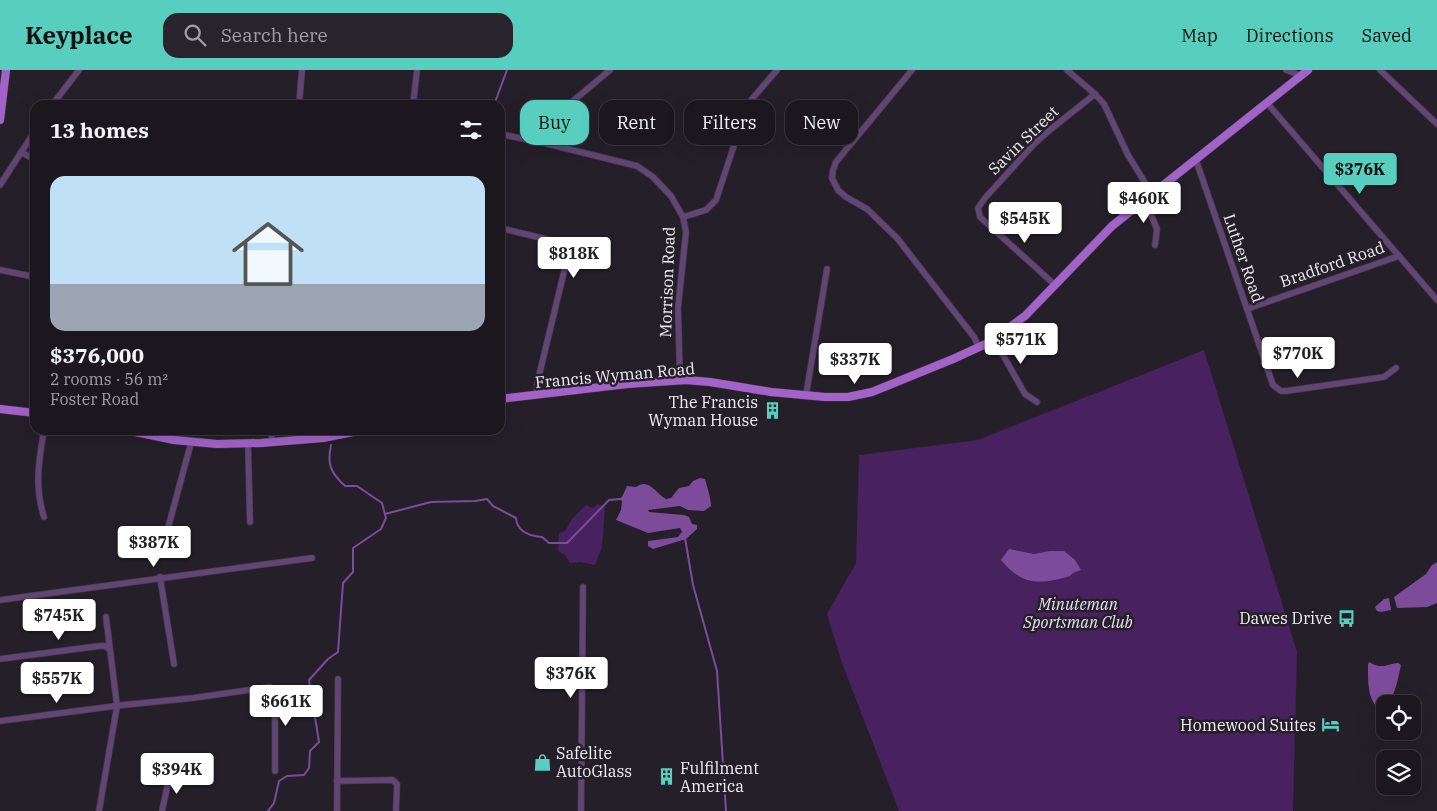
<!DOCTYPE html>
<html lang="en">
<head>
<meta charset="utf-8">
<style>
	:root { --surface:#1c171f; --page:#29242c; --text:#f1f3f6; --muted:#a09fa4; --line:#3a363d; --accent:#58cebf }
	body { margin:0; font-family:"IBM Plex Serif",serif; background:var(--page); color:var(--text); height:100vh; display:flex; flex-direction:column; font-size:19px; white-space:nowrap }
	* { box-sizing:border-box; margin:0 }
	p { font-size:16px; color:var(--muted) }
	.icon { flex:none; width:28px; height:28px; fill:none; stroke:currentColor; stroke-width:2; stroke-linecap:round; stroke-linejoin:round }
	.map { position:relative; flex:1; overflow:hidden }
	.side { position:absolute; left:30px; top:30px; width:475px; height:335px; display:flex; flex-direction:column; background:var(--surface); border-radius:15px; box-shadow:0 5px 20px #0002,0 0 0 1px var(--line) }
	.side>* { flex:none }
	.hud { position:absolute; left:520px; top:30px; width:475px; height:45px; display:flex; gap:10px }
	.buttons { position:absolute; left:1376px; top:625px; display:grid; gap:10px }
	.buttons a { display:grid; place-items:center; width:45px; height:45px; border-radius:10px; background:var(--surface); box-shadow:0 5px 20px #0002,0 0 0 1px var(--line); font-size:25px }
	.price { position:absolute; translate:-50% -42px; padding:0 11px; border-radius:5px; background:#fff; color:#222; font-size:16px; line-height:32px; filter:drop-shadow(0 1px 2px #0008) }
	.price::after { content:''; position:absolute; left:50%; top:30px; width:15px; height:11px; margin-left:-8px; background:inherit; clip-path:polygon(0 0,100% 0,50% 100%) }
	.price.current { background:var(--accent); color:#111 }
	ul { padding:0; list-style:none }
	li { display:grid; align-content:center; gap:10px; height:265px; padding:0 20px }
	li+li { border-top:1px solid var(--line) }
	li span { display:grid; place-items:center; height:155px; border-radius:15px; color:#555 }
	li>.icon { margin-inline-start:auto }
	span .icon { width:90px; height:90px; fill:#fffc; stroke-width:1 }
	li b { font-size:21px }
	h2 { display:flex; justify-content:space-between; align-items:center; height:60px; padding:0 20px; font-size:21px }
	.chip { padding:0 18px; border-radius:15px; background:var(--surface); box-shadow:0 5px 20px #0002,0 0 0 1px var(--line); font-size:18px; line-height:45px }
	.chip.current { background:var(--accent); color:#111 }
	header { display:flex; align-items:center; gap:30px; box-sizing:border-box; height:70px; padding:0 25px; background:var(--accent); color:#111 }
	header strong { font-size:24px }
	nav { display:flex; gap:28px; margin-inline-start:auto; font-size:18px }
	.search { width:350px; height:45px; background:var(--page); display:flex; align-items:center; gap:12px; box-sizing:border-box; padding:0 18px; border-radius:15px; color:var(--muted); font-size:19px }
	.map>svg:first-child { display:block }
	.green { fill:#48215f }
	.water { fill:#7c4c9a }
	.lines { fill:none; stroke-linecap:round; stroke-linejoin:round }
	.stream { stroke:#7c4c9a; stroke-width:2 }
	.minor-casing { stroke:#423c46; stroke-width:7 }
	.major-casing { stroke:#423c46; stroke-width:9 }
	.minor { stroke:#624575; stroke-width:5.5 }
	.major { stroke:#a263c9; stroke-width:8 }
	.labels { text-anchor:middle; stroke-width:5; stroke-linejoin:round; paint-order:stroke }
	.street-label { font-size:16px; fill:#f2eef5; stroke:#251f29 }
	.poi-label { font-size:16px; fill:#f2eef5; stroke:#251f29; text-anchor:end }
	.park-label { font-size:16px; font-style:italic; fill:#ebdff4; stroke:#251f29 }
</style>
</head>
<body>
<header>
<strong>Keyplace</strong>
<div class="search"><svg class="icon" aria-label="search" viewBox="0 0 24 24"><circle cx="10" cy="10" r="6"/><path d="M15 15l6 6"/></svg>Search here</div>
<nav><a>Map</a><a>Directions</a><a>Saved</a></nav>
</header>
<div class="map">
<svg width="1437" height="741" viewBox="0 0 1437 741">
	<rect width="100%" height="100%" fill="#251f29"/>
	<!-- green -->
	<g class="green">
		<path d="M1204 280 1297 582 1293 741H899L842 593 827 544 856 493 859 385 978 370Z"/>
		<path d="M598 434 605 437 602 477 595 495 580 492 570 493 565 485 558 481 559 463 565 461 572 449 586 435 593 438Z"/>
	</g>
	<!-- water -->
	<g class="water">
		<path d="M700 408 705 409C707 416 711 429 711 436L704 441 688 440 680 436 648 440 649 442 684 445 689 447 692 454 697 455V459L686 469 653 479 648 476V471L678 467 682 462 680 458 648 463 616 450 621 440 622 431 619 429 622 427 627 416 636 417C649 407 656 424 666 429L671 428 679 418 689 416 693 411Z"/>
		<path d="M1009 479 1034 484 1050 481H1064L1075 490 1081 500 1073 503 1070 506C1042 514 1023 517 1001 490Z"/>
		<path d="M1437 492V533L1427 537 1397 538 1394 527 1426 504 1432 495Z"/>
		<path d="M1389 528 1391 540 1381 542 1377 541 1375 537 1384 529Z"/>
		<path d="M1369 592C1382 600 1386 594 1398 593L1401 595C1397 612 1395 632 1379 639 1367 629 1368 609 1368 595Z"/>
	</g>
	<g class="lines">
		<!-- stream -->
		<g class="stream">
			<path d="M494 35 507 0"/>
			<path d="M385 444 431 432 475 431 487 429 493 436 516 448C517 462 530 466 542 467L549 473H567L609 430 620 429"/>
			<path d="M685 468 693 515 717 601 726 741"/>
			<path d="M268 741 274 733 279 711 287 706 304 705 309 698 310 681 319 672 309 610 328 589 338 582 343 513 353 502V478L381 459 386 448 382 433 357 416H345C330 402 327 394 331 375"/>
		</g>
		<defs>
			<g id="minor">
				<path d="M912 0 836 92 833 100 832 108 838 120 846 127 867 139 897 168 974 267 979 277"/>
				<path d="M1067 0 1095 24 1104 34 1128 85 1152 124"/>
				<path d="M1286 0 1302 6"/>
				<path d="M1380 0 1437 54"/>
				<path d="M1267 33 1437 230"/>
				<path d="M52 35 79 0"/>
				<path d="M299 35 302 0"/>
				<path d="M413 35 417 0"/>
				<path d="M500 64 548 74 637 96 653 107 671 126 683 147 686 162 678 238 680 310"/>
				<path d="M548 74 552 58 561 41 610 0"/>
				<path d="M21 82 35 90"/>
				<path d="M1196 90 1273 315 1281 321H1286L1384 307 1396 298"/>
				<path d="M0 115 35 61"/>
				<path d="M1145 130 1157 159 1155 175"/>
				<path d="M683 147 706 140 716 130 745 42 752 29 777 0"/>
				<path d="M500 158 562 173 567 176 569 181 537 314V324"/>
				<path d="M0 200 35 207"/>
				<path d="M1055 215 980 147 978 138 985 128 1035 73 1051 59 1095 24"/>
				<path d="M1247 239 1399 186"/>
				<path d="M994 269 1025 324 1037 332"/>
				<path d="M806 325 827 199"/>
				<path d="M271 360 272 372"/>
				<path d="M248 373 250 452"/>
				<path d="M44 447C34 415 39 391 44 360"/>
				<path d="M160 466 168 458 191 373"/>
				<path d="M160 507 174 594"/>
				<path d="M0 530 312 488"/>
				<path d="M0 589 99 576H105L109 579"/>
				<path d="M0 651 123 635 193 628 270 617 275 620V701"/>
				<path d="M337 711 393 710 397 714 396 741"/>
				<path d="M99 741 117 636 106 547"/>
				<path d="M162 741 170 704"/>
				<path d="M337 741 338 609"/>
				<path d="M581 741 583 517"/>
			</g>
			<g id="major">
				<path d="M0 50 6 0"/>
				<path d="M500 329 627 314 686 310 710 312 771 322 825 327H848L872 322 953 289 988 273 1025 246 1112 156 1308 0"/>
				<path d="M0 339 35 343"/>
				<path d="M126 360 174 370 217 374 261 373 323 368 363 360"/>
			</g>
		</defs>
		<!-- minor casing -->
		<use href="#minor" class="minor-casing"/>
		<!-- major casing -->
		<use href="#major" class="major-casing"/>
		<!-- minor -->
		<use href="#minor" class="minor"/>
		<!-- major -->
		<use href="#major" class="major"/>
	</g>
	<!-- icons -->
	<defs>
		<symbol id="building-bare" viewBox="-9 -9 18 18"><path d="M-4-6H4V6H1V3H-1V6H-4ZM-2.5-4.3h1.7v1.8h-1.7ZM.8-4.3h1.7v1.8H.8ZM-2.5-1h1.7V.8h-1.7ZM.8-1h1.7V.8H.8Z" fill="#58cebf" stroke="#251f29" stroke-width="2.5" paint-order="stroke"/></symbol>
		<symbol id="bus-bare" viewBox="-9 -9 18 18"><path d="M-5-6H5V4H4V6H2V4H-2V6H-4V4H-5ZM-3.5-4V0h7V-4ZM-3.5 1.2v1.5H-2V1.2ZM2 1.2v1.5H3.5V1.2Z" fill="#58cebf" stroke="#251f29" stroke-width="2.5" paint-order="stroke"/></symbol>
		<symbol id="hotel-bare" viewBox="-9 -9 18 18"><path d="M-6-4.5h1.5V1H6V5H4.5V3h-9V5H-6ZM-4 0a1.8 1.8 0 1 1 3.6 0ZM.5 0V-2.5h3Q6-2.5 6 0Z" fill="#58cebf" stroke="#251f29" stroke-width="2.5" paint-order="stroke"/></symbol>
		<symbol id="shop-bare" viewBox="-9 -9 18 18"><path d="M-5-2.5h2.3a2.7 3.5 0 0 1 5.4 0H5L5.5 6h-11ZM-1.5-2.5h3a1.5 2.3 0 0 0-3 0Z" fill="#58cebf" stroke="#251f29" stroke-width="2.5" paint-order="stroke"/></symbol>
	</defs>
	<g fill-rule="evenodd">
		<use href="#building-bare" x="760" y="328" width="25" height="25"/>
		<use href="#bus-bare" x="1334" y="536" width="25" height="25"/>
		<use href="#hotel-bare" x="1318" y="642" width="25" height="25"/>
		<use href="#shop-bare" x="530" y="680" width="25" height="25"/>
		<use href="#building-bare" x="654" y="694" width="25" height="25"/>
	</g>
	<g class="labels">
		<!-- street labels -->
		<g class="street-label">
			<text transform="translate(1023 70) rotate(-44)" y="6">Savin Street</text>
			<text transform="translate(1244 188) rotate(71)" y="6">Luther Road</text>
			<text transform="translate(1332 194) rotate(-19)" y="6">Bradford Road</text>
			<text transform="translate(667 212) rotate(-88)" y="6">Morrison Road</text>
			<text transform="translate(615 305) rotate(-5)" y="6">Francis Wyman Road</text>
		</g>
		<!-- poi labels -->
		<g class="poi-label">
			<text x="758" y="338">The Francis<tspan x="758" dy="18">Wyman House</tspan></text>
			<text x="1332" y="554">Dawes Drive</text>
			<text x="1316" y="661">Homewood Suites</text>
			<text x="556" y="689" text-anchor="start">Safelite<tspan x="556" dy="18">AutoGlass</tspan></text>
			<text x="680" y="704" text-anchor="start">Fulfilment<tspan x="680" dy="18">America</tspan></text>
		</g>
		<!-- park labels -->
		<g class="park-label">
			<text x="1078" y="540">Minuteman<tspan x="1078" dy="18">Sportsman Club</tspan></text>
		</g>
	</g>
</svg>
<div class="buttons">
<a><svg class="icon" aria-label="locate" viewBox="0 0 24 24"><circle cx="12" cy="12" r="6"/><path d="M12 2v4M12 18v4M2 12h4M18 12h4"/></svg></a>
<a><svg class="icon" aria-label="layers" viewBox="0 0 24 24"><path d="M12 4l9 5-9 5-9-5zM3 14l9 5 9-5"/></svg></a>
</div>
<b class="price current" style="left:1360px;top:125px">$376K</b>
<b class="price" style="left:1144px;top:154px">$460K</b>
<b class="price" style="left:1025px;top:174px">$545K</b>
<b class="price" style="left:574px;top:209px">$818K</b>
<b class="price" style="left:1021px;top:295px">$571K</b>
<b class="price" style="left:1298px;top:309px">$770K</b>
<b class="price" style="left:855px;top:315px">$337K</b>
<b class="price" style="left:154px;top:498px">$387K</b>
<b class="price" style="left:59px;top:571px">$745K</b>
<b class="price" style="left:571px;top:629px">$376K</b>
<b class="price" style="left:57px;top:634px">$557K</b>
<b class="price" style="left:286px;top:657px">$661K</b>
<b class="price" style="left:177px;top:725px">$394K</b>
<div class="hud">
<a class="chip current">Buy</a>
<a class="chip">Rent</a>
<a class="chip">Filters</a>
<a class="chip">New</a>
</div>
<section class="side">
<h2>13 homes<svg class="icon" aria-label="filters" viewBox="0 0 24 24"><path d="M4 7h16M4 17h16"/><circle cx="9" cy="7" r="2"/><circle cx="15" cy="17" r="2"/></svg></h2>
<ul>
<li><span style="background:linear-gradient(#bfe0f5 70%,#9aa5b1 0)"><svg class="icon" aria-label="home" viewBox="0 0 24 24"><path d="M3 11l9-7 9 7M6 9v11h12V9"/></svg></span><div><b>$376,000</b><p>2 rooms · 56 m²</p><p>Foster Road</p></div></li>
</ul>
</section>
</div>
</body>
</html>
